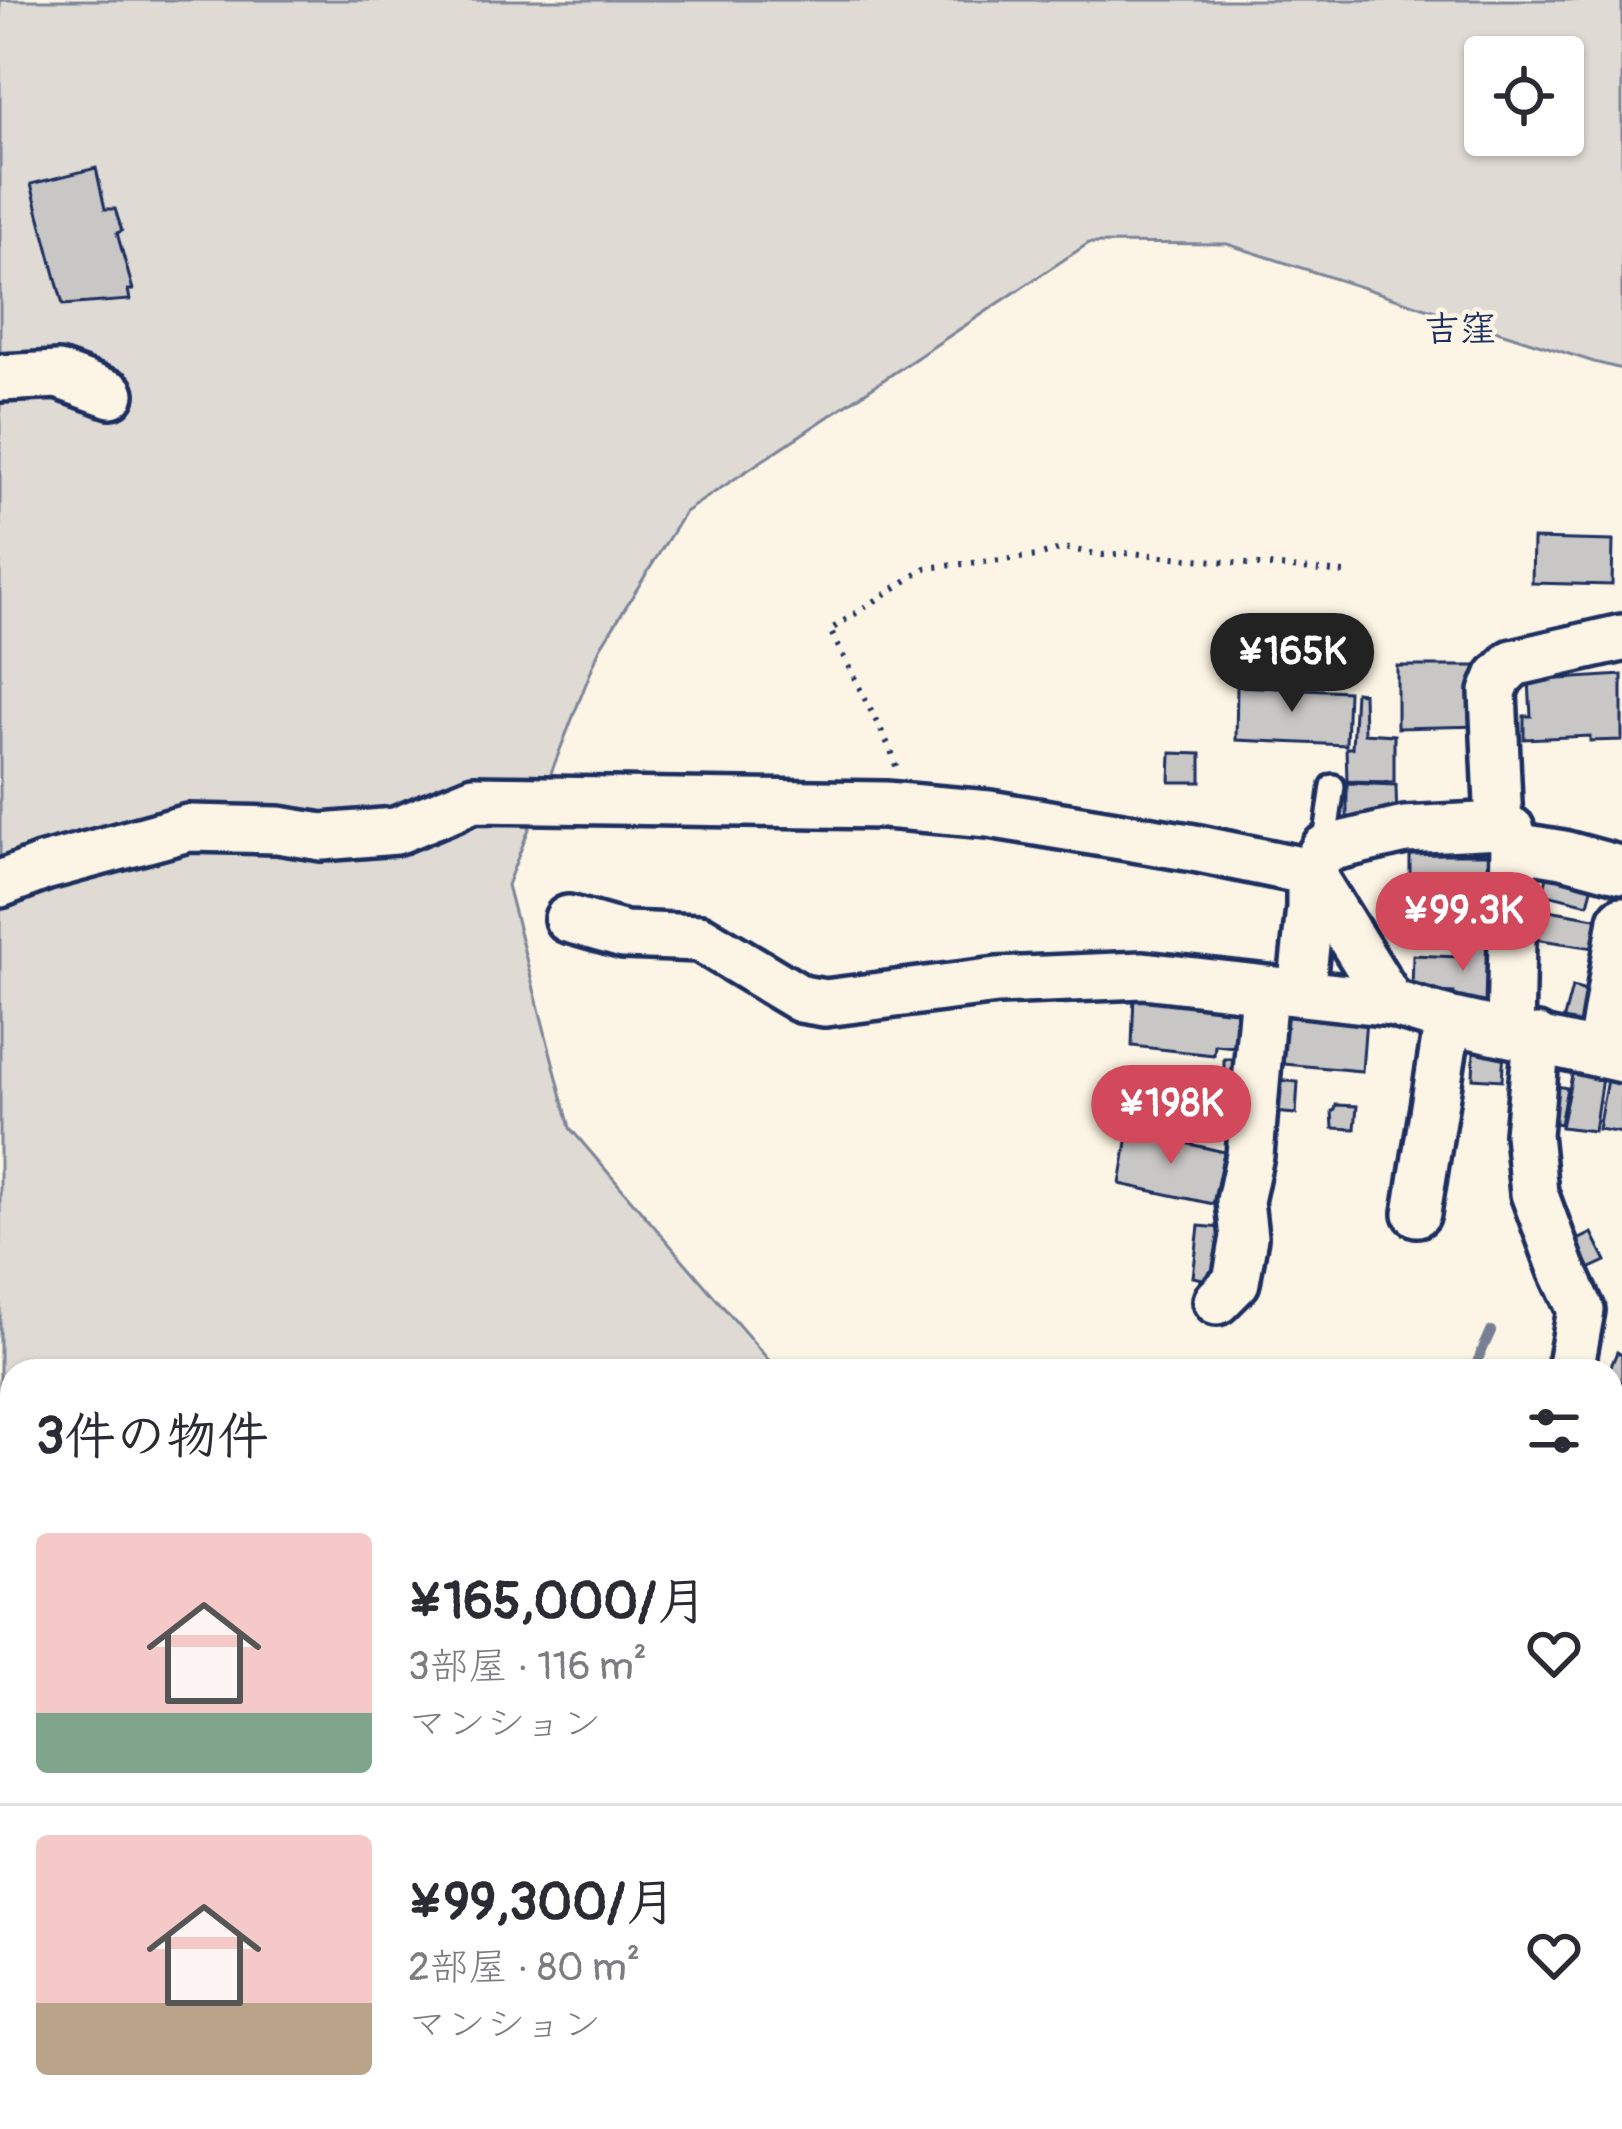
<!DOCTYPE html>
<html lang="ja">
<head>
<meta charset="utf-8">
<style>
	:root { --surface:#fff; --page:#f2f2f3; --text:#2b2b33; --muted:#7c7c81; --line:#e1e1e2; --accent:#d1495b }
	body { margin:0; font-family:Pangolin,"Klee One",sans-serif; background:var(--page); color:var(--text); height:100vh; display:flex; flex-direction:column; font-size:45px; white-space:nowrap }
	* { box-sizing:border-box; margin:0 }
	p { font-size:39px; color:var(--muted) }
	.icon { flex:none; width:66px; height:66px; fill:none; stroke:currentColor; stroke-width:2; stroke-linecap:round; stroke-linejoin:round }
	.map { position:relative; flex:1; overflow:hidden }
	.panel { position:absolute; left:0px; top:1359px; width:1623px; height:771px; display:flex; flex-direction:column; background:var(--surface); border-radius:36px 36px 0 0; box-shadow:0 3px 9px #0004 }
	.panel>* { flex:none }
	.buttons { position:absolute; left:1464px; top:36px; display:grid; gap:24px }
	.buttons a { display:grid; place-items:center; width:120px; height:120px; border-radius:12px; background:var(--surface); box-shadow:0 3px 9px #0004; font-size:60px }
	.price { position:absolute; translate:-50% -102px; padding:0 27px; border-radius:42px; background:var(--accent); color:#fff; font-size:39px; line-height:78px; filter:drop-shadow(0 3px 6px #0008) }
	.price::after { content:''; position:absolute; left:50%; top:72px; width:36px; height:27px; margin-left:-18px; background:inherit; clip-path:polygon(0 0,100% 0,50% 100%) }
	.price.selected { background:#222; color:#fff }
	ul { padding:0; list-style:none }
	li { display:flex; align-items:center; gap:36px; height:300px; padding:0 36px }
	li+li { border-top:3px solid var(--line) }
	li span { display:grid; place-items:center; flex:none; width:336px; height:240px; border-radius:12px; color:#555 }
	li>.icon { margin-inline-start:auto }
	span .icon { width:144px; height:144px; fill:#fffc; stroke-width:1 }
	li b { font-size:51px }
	h2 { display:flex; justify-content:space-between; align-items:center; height:144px; padding:0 36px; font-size:51px }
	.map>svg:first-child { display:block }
	.green { fill:#dfdbd4; stroke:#7d8599; stroke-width:3; fill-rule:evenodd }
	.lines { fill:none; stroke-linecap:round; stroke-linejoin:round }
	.stream { stroke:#767f94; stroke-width:10 }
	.building { fill:#c8c7c6; stroke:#1b2f5e; stroke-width:3 }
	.lane-casing { stroke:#1b2f5e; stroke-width:30 }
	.street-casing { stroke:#1b2f5e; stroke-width:54 }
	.path { stroke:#1b2f5e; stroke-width:6; stroke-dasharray:3 9; stroke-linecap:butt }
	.lane { stroke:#fcf5e5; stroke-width:21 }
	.street { stroke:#fcf5e5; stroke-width:45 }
	.labels { text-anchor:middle; stroke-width:9; stroke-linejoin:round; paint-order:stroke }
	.neighbourhood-label { font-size:36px; font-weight:bold; fill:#1b2f5e; stroke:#fcf5e5 }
</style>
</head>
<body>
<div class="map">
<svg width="1622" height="2129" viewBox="0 0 1622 2129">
	<rect width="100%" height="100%" fill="#fcf5e5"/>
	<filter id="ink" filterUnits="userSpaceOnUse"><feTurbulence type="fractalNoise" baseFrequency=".00833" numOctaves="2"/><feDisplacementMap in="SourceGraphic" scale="24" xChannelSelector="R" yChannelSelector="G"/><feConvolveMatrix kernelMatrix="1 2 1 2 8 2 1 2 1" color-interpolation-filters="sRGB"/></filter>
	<g filter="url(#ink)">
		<!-- green -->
		<path class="green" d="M0 0H1622V369L1594 362 1227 244 1089 243 685 512 600 648 507 885 570 1128 778 1371H12V2118H1611V1397L1622 1393V2129H0ZM1485 57H1563V135H1485Z"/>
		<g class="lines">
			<!-- stream -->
			<g class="stream">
				<path d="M1473 1371 1491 1331"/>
				<path d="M0 1810 12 1805"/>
			</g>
		</g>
		<!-- building -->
		<g class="building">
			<path d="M96 168 105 209H115L122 231 117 233 133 290H128L130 300 63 305 31 184Z"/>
			<path d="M1533 539 1613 541 1612 585 1532 583Z"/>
			<path d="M1397 666H1483V726L1397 728Z"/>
			<path d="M1622 675V740L1590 741V736L1524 739V716H1531L1529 681Z"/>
			<path d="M1237 686 1348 691 1346 745 1236 740Z"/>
			<path d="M1355 692 1363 693 1364 733 1394 735V782L1347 781 1346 748H1352Z"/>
			<path d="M1171 753 1201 754V782H1170Z"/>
			<path d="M1347 783 1396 785 1397 825H1347Z"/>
			<path d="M1410 854H1498L1497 910 1410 909Z"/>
			<path d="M1550 864 1596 874 1588 904 1543 893Z"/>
			<path d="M1531 907 1607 920 1602 949 1527 938Z"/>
			<path d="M1461 938 1502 940 1498 1008 1454 1006V993L1412 991 1413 955 1460 957Z"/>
			<path d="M1572 987 1597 994 1588 1028 1563 1022Z"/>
			<path d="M1134 994 1247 1001 1246 1048 1215 1045 1214 1055 1132 1046Z"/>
			<path d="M1275 1009 1366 1019 1362 1071 1272 1063Z"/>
			<path d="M1474 1051 1504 1052 1502 1080 1473 1078Z"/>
			<path d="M1224 1059H1249L1247 1091H1211L1212 1069H1224Z"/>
			<path d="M1574 1066 1603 1071 1594 1131 1561 1127Z"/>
			<path d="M1608 1074 1622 1076V1133L1598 1129Z"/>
			<path d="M1265 1079 1298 1082 1296 1114 1262 1111Z"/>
			<path d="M1556 1086 1567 1088 1560 1124 1550 1122Z"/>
			<path d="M1336 1105 1357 1106 1355 1129 1333 1128 1332 1111 1335 1110Z"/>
			<path d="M1129 1130 1224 1152 1213 1204 1120 1184Z"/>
			<path d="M1199 1226 1223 1228 1218 1282 1193 1277Z"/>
			<path d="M1592 1233 1606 1261 1582 1272 1568 1245Z"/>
			<path d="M1617 1352 1622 1355V1427L1611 1425 1609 1371Z"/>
		</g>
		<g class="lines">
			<defs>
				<path id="lane" d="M1324 849 1333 786"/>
				<g id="street">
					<path d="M0 378 58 375 111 394"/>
					<path d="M1499 825 1493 692 1499 677 1513 663 1622 638"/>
					<path d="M1514 846 1563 854 1622 870"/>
					<path d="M0 884 44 867 188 828 278 830 322 837 396 831 474 799 885 805 989 814 1194 848 1310 872 1391 1003 1448 1020 1622 1059"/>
					<path d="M568 919 624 935 700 938 801 999 825 1003 997 981 1143 975 1391 1003"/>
					<path d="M1301 992 1310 908V872L1324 849 1405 830 1499 825 1511 830 1514 846 1510 1032"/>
					<path d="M1537 1038 1528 1134 1534 1193 1562 1269 1581 1310 1570 1371"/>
					<path d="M1600 1054 1622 920"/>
					<path d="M1417 1213 1448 1020"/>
					<path d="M1217 1301 1236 1282 1244 1237 1240 1201 1250 1155 1264 990"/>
					<path d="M1611 1501 1622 1513"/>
					<path d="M1611 1908 1622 1893"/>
					<path d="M1436 2129 1445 2118"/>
				</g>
			</defs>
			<!-- lane casing -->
			<use href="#lane" class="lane-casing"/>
			<!-- street casing -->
			<use href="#street" class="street-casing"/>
			<!-- path -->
			<g class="path">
				<path d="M896 766 891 750 830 630 926 568 1038 556 1064 548 1102 555 1131 553 1344 573"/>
				<path d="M92 2118 105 2129"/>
				<path d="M25 2129 37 2118"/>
				<path d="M739 2129 740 2118"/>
				<path d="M1005 2129 1015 2118"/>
				<path d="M1090 2129 1096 2118"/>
				<path d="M1166 2129 1179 2118"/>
			</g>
			<!-- lane -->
			<use href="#lane" class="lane"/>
			<!-- street -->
			<use href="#street" class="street"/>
		</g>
	</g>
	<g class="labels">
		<!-- neighbourhood labels -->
		<g class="neighbourhood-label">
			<text x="1460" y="341">吉窪</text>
		</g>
	</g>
</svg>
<div class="buttons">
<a><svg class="icon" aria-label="locate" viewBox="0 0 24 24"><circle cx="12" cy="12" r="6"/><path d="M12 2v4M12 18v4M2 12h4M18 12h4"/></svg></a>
</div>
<b class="price selected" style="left:1292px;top:715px">¥165K</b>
<b class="price" style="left:1463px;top:974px">¥99.3K</b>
<b class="price" style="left:1171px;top:1167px">¥198K</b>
<section class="panel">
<h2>3件の物件<svg class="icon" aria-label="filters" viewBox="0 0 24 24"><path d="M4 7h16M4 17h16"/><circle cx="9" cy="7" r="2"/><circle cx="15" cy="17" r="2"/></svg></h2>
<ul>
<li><span style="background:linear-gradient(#f6c9c9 75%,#7fa58c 0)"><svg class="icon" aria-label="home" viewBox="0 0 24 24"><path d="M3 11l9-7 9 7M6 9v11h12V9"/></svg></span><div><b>¥165,000/月</b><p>3部屋 · 116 m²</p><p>マンション</p></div><svg class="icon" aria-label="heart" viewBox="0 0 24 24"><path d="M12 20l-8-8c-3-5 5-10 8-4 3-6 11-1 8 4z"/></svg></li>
<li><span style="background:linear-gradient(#f6c9c9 70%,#b9a48a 0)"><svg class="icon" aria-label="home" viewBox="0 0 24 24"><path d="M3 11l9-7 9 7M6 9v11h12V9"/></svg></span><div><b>¥99,300/月</b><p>2部屋 · 80 m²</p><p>マンション</p></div><svg class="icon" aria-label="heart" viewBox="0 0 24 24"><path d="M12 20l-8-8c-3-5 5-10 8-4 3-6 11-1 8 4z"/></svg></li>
</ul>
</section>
</div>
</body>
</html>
